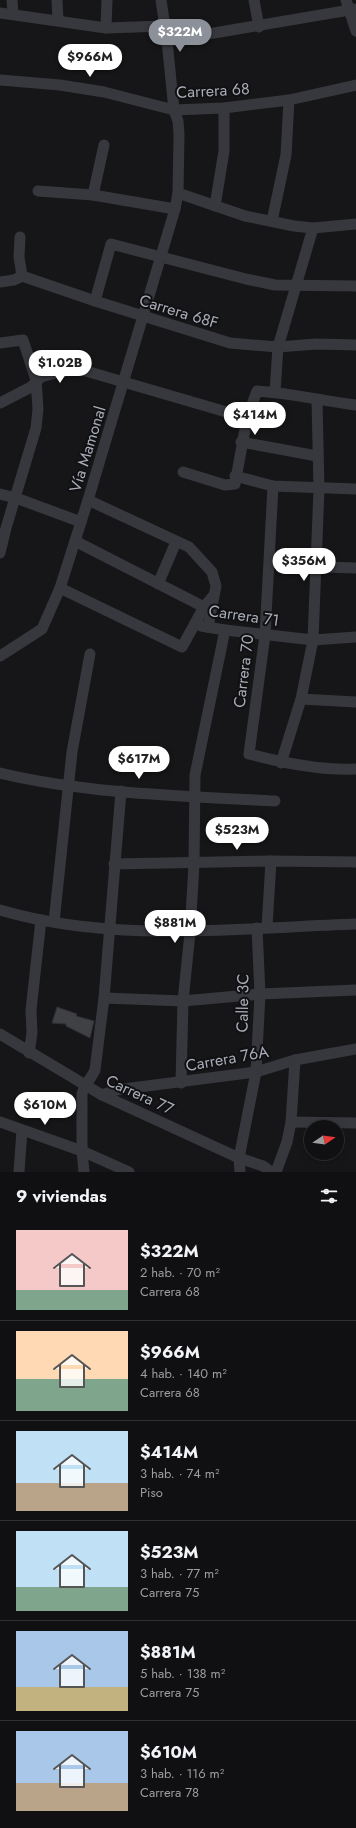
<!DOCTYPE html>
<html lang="es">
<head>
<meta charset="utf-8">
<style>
	:root { --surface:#101012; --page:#1e1e20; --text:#f1f3f6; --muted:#9c9d9f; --line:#303032; --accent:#8c9099 }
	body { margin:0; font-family:Jost,sans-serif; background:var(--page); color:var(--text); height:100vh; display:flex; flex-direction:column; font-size:15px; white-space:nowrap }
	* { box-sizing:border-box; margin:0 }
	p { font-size:13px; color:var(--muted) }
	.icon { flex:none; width:22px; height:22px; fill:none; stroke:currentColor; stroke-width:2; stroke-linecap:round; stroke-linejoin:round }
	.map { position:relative; height:1172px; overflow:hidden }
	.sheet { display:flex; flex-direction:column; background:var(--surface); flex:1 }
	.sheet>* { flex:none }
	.needle { width:26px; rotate:77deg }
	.buttons { position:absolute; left:304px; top:1120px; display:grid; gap:8px }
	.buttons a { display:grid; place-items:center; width:40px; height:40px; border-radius:50%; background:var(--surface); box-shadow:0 2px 10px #0003,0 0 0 1px var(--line); font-size:20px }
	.price { position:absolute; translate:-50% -34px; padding:0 9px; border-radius:14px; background:#fff; color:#222; font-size:13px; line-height:26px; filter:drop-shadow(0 1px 2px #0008) }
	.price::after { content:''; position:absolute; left:50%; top:24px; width:12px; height:9px; margin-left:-6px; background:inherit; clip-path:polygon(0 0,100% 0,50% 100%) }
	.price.on { background:var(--accent); color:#fff }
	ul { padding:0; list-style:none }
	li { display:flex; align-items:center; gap:12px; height:100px; padding:0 16px }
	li+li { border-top:1px solid var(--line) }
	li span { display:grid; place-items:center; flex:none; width:112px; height:80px; border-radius:0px; color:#555 }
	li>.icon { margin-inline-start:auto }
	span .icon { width:48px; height:48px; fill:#fffc; stroke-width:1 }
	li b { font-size:17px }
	h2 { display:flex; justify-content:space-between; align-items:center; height:48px; padding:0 16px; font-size:17px }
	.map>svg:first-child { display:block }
	.building { fill:#404145; stroke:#303034 }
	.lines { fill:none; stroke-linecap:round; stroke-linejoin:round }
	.street { stroke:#37383d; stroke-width:11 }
	.labels { text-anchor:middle; stroke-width:4; stroke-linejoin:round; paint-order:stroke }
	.street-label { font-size:16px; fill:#a8adb8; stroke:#111113 }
</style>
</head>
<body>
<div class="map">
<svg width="356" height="1172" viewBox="0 0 356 1172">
	<rect width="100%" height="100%" fill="#161618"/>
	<!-- building -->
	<path class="building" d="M57 1007 77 1014 76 1016 94 1021 90 1038 66 1026V1024L52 1023Z"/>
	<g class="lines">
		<!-- street -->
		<g class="street">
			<path d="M12 0 13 14"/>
			<path d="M57 0 58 20"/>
			<path d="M254 0 259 27"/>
			<path d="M346 0 356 31"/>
			<path d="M0 13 106 28 165 26"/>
			<path d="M106 28 107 0"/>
			<path d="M167 41 356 9"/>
			<path d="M0 80 60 85 104 92 174 110 224 108 289 100 356 85"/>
			<path d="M38 191 93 195 175 209"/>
			<path d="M178 193 245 216 294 226 313 228 356 224"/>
			<path d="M93 195 104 145"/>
			<path d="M215 206 224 151V108"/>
			<path d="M272 221 286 155 289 100"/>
			<path d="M20 237 19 257 22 276"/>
			<path d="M0 282 14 280 22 276 95 301 230 343 278 347 316 344 356 345"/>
			<path d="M95 301 111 244 246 279 275 285 356 286"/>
			<path d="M0 343 23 340 36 380 38 409 36 428 6 528 0 553"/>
			<path d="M275 392 278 347 313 228"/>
			<path d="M0 403 31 387 41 377 59 372 79 369 247 418"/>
			<path d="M241 442 317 456"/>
			<path d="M183 472 225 485 235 484 247 418 257 391C290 393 323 401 356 405"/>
			<path d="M235 476 273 486 356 489"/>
			<path d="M273 486 265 635 249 754C283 763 321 771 356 769"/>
			<path d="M0 494 16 498 81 522"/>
			<path d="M88 500 189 547 212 572 216 586 208 627"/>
			<path d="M75 541 204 607"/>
			<path d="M270 559 316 563 319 566 324 567 356 568"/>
			<path d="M158 584 176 542"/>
			<path d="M60 588 182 647 204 607 214 595"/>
			<path d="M201 626 225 630 313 640 356 637"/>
			<path d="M0 656 42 629 60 588 88 500 175 209 178 193 179 135 178 121 174 110 167 41 161 0"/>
			<path d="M301 699 356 702"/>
			<path d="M281 763 301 699 313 640 319 489 317 401"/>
			<path d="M0 773C88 794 185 796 275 801"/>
			<path d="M114 864 271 861 356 862"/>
			<path d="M0 910C116 944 237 928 356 924"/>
			<path d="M54 922 72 752 90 654"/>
			<path d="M267 927 271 861"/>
			<path d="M104 998 183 1001 260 994 356 990"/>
			<path d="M0 1034 102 1095 239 1158 263 1166 271 1172"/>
			<path d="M29 1053 32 1033 31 1010 41 920"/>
			<path d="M181 1083 183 1001 190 933 194 864 195 775 225 630"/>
			<path d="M102 1095 116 1090 256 1072 295 1060 356 1049"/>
			<path d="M0 1122 82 1151 129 1172"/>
			<path d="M291 1122 356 1123"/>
			<path d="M19 1172 22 1130"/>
			<path d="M84 1172 82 1151V1094C84 1085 91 1079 95 1070L104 998 121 791"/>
			<path d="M240 1172 239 1158 256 1072 260 994 257 928"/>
			<path d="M276 1172 287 1142 291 1122 295 1060"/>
		</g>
	</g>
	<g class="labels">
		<!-- street labels -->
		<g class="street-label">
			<text transform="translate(213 90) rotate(-3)" y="6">Carrera 68</text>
			<text transform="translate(179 311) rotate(17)" y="6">Carrera 68F</text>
			<text transform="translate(87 449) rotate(-73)" y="6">Vía Mamonal</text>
			<text transform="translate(244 615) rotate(8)" y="6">Carrera 71</text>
			<text transform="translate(243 671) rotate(-83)" y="6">Carrera 70</text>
			<text transform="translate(242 1003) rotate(-89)" y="6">Calle 3C</text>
			<text transform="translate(227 1058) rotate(-10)" y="6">Carrera 76A</text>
			<text transform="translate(140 1094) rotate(25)" y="6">Carrera 77</text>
		</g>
	</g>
</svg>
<div class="buttons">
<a><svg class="needle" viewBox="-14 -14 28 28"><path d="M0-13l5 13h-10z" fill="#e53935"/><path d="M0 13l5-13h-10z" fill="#9c9d9f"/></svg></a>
</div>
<b class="price on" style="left:180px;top:53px">$322M</b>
<b class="price" style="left:90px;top:78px">$966M</b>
<b class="price" style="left:60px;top:384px">$1.02B</b>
<b class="price" style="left:255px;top:436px">$414M</b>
<b class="price" style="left:304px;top:582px">$356M</b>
<b class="price" style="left:139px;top:780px">$617M</b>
<b class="price" style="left:237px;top:851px">$523M</b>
<b class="price" style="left:175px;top:944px">$881M</b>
<b class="price" style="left:45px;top:1126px">$610M</b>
</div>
<section class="sheet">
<h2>9 viviendas<svg class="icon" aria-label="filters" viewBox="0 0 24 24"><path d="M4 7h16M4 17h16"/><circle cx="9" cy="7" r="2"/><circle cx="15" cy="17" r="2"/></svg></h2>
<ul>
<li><span style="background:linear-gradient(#f6c9c9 75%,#7fa58c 0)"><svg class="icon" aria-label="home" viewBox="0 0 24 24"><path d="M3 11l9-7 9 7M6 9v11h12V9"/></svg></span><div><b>$322M</b><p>2 hab. · 70 m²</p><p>Carrera 68</p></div></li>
<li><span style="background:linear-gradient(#ffd9b3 60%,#7fa58c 0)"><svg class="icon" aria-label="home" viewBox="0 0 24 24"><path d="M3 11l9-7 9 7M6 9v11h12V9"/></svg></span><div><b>$966M</b><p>4 hab. · 140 m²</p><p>Carrera 68</p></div></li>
<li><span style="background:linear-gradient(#bfe0f5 65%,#b9a48a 0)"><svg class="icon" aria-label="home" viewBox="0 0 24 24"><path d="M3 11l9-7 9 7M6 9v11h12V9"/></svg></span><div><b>$414M</b><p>3 hab. · 74 m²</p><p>Piso</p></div></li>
<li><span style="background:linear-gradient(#bfe0f5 70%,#7fa58c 0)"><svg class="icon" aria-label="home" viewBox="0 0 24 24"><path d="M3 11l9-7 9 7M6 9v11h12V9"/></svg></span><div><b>$523M</b><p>3 hab. · 77 m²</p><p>Carrera 75</p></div></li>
<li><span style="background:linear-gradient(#a9c7e8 70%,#c2b280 0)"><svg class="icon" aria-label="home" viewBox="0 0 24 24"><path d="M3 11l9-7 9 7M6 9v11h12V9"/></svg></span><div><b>$881M</b><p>5 hab. · 138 m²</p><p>Carrera 75</p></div></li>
<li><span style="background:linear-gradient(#a9c7e8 65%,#b9a48a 0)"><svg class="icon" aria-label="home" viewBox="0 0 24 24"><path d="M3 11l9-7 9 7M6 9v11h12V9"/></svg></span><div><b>$610M</b><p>3 hab. · 116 m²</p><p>Carrera 78</p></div></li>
</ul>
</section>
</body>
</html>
